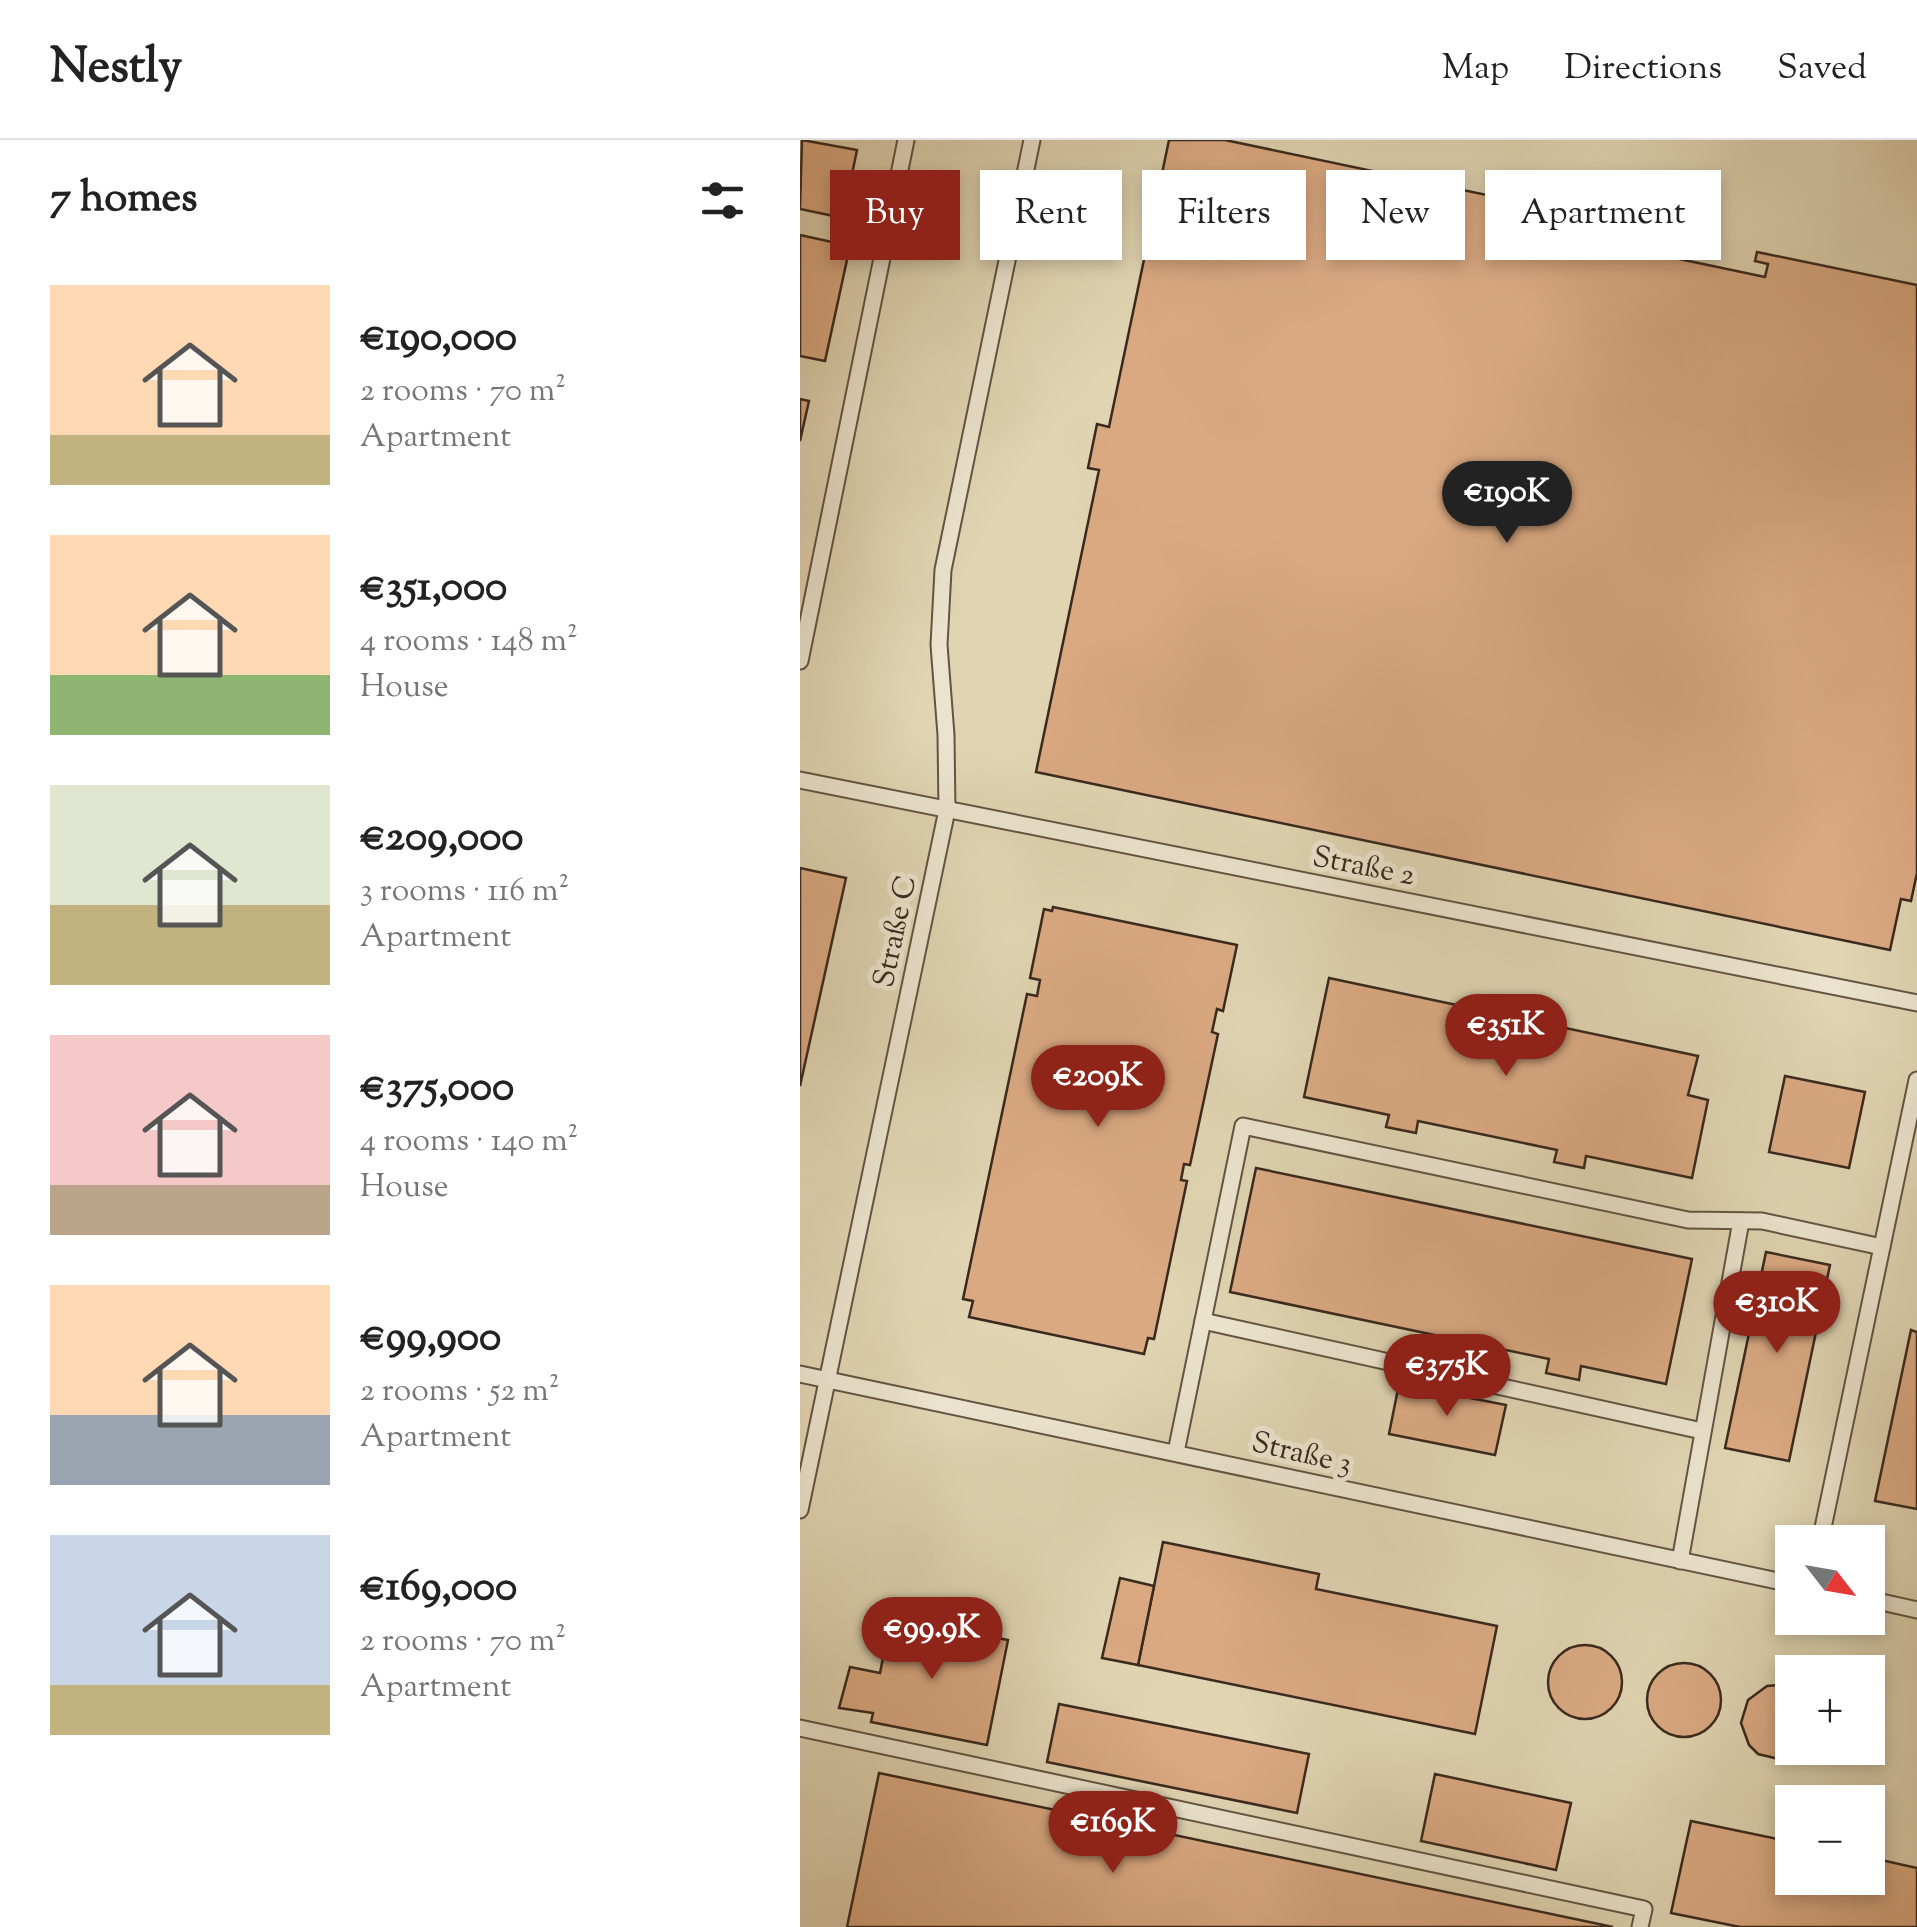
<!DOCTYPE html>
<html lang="en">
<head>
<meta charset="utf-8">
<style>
	:root { --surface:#fff; --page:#f6f6f6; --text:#222; --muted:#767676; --line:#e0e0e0; --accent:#8f2418 }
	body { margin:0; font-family:"Sorts Mill Goudy",serif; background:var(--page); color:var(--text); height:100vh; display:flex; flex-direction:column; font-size:38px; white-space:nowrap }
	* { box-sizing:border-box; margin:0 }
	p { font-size:32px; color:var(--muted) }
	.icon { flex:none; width:55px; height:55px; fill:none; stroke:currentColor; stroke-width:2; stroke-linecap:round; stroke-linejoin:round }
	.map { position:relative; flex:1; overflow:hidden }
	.side { display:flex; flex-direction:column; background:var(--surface); width:800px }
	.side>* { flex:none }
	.hud { position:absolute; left:30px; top:30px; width:935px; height:90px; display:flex; gap:20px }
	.needle { width:65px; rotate:121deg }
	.buttons { position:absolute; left:975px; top:1385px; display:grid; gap:20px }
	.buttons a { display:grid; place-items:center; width:110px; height:110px; border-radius:0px; background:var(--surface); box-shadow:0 5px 15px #0003; font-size:50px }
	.price { position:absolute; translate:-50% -85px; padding:0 22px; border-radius:35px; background:var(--accent); color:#fff; font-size:32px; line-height:65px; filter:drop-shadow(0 2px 5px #0008) }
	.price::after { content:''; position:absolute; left:50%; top:60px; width:30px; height:22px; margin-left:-15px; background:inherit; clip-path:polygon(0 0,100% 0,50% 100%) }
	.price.selected { background:#222; color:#fff }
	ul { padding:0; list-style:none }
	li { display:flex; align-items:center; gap:30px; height:250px; padding:0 50px }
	li span { display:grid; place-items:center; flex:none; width:280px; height:200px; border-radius:0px; color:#555 }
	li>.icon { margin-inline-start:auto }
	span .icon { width:120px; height:120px; fill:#fffc; stroke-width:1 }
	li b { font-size:42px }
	h2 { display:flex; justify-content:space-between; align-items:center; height:120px; padding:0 50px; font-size:42px }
	.pill { padding:0 35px; border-radius:0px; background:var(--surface); box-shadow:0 5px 15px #0003; font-size:35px; line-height:90px }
	.pill.selected { background:var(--accent); color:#fff }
	header { display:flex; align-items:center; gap:60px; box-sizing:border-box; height:140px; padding:0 50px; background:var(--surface); border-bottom:2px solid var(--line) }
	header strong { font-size:48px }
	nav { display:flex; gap:55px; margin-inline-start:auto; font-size:35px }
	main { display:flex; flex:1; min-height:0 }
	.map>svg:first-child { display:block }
	.building { fill:#daa982; stroke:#39291e; stroke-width:2.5 }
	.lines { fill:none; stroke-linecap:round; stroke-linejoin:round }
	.lane-casing { stroke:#635443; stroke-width:19 }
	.lane { stroke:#ebe3cd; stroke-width:15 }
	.labels { text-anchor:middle; stroke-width:10; stroke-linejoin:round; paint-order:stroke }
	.street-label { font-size:30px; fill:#39291e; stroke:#ebe3cd }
</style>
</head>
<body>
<header>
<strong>Nestly</strong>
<nav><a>Map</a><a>Directions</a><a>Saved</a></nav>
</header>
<main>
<section class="side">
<h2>7 homes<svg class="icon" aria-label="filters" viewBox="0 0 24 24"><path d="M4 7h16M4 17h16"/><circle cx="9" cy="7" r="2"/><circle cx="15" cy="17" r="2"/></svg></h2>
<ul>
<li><span style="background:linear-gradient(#ffd9b3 75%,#c2b280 0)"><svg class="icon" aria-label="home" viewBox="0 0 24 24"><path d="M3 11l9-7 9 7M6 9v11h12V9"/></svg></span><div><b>€190,000</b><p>2 rooms · 70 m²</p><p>Apartment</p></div></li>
<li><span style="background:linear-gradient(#ffd9b3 70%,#8fb573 0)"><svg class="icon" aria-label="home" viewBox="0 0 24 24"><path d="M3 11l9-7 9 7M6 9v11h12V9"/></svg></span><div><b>€351,000</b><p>4 rooms · 148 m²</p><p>House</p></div></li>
<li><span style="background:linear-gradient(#dfe7d0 60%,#c2b280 0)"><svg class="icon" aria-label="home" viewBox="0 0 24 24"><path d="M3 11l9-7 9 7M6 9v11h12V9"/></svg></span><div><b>€209,000</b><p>3 rooms · 116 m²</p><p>Apartment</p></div></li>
<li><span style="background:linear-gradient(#f6c9c9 75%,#b9a48a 0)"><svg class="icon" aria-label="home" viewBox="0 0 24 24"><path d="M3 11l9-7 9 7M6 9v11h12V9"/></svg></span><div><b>€375,000</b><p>4 rooms · 140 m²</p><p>House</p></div></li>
<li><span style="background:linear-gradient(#ffd9b3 65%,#9aa5b1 0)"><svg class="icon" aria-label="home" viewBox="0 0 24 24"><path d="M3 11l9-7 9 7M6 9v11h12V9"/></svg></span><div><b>€99,900</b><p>2 rooms · 52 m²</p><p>Apartment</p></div></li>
<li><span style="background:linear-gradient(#c9d6e8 75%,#c2b280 0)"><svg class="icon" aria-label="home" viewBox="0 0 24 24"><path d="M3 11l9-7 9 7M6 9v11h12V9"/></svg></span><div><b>€169,000</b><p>2 rooms · 70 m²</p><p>Apartment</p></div></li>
</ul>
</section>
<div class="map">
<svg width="1117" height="1787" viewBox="0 0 1117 1787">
	<rect width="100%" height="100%" fill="#e0d4b2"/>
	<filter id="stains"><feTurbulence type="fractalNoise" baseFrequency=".002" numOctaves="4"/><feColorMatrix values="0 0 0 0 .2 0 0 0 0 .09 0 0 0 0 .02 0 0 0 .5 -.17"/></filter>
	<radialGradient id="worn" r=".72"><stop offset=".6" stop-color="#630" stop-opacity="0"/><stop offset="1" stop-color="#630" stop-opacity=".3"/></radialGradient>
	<!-- building -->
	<g class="building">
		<path d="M2 0 57 10 43 78 0 69Z"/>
		<path d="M369 0H425L810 81 808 92 791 89 789 100 965 137 968 124 955 121 957 112 1117 145V733L1111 761 1101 759 1090 810 236 632 299 330 288 328 297 284 309 287Z"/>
		<path d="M0 95 50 106 25 221 0 216Z"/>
		<path d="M0 259 9 261 0 301Z"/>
		<path d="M0 728 46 738 0 946Z"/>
		<path d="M253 767 437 805 423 871 417 869 412 892 418 894 390 1025 384 1024 381 1040 387 1041 354 1199 348 1198 344 1214 169 1177 173 1161 163 1159 227 854 237 856 240 840 230 838 244 769 252 771Z"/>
		<path d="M529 838 898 916 888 955 908 960 892 1038 786 1016 784 1028 754 1022 757 1010 618 981 616 993 586 987 589 975 504 957Z"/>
		<path d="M985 936 1065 952 1049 1028 969 1012Z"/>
		<path d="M456 1028 892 1119 866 1244 781 1226 779 1240 746 1233 749 1219 430 1152Z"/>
		<path d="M966 1112 1030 1125 989 1321 925 1308Z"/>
		<path d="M1111 1190 1117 1192V1369L1075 1361Z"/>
		<path d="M599 1244 706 1265 695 1315 589 1294Z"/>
		<path d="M363 1402 519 1434 516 1449 697 1486 675 1594 338 1525Z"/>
		<path d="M320 1438 354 1446 338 1525 302 1518Z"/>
		<path d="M91 1477 208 1500 187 1605 71 1582 73 1573 39 1568 50 1527 80 1533Z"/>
		<circle cx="785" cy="1542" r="37"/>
		<circle cx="884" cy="1560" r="37"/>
		<path d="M979 1545 992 1547V1608H1006L983 1620 958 1614 949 1605 941 1583 948 1560 967 1546Z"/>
		<path d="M259 1564 509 1614 497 1673 247 1622Z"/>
		<path d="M79 1633 813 1787H47Z"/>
		<path d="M635 1634 771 1663 756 1730 621 1701Z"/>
		<path d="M891 1681 992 1702V1738H1068V1717L1117 1728V1787H940L871 1773Z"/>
	</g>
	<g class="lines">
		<defs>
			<g id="lane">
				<path d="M0 521 106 0"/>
				<path d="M0 640 1117 863"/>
				<path d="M403 1181 902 1291"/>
				<path d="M0 1234 992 1444"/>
				<path d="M376 1312 443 986 888 1080 962 1081 1082 1107"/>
				<path d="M0 1370 147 670 146 595 139 505 143 430 232 0"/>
				<path d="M1020 1402 1117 940"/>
				<path d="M880 1421 941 1081"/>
				<path d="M1068 1459 1117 1470"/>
				<path d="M0 1588 844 1769 840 1787"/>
			</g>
		</defs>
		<!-- lane casing -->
		<use href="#lane" class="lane-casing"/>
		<!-- lane -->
		<use href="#lane" class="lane"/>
	</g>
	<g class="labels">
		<!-- street labels -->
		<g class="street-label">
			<text transform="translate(564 725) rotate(11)" y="10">Straße 2</text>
			<text transform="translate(94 791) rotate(-78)" y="10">Straße C</text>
			<text transform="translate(502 1312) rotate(13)" y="10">Straße 3</text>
		</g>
	</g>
	<rect width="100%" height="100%" filter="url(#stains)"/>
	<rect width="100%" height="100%" fill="url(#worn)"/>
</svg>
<div class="buttons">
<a><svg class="needle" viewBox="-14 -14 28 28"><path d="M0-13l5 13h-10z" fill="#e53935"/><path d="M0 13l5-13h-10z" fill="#767676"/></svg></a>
<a>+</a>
<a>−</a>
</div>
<b class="price selected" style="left:707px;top:406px">€190K</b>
<b class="price" style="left:706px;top:939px">€351K</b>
<b class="price" style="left:298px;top:990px">€209K</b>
<b class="price" style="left:977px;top:1216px">€310K</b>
<b class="price" style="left:647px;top:1279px">€375K</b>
<b class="price" style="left:132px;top:1542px">€99.9K</b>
<b class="price" style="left:313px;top:1736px">€169K</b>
<div class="hud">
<a class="pill selected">Buy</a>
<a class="pill">Rent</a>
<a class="pill">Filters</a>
<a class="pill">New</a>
<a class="pill">Apartment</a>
</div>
</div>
</main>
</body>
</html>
